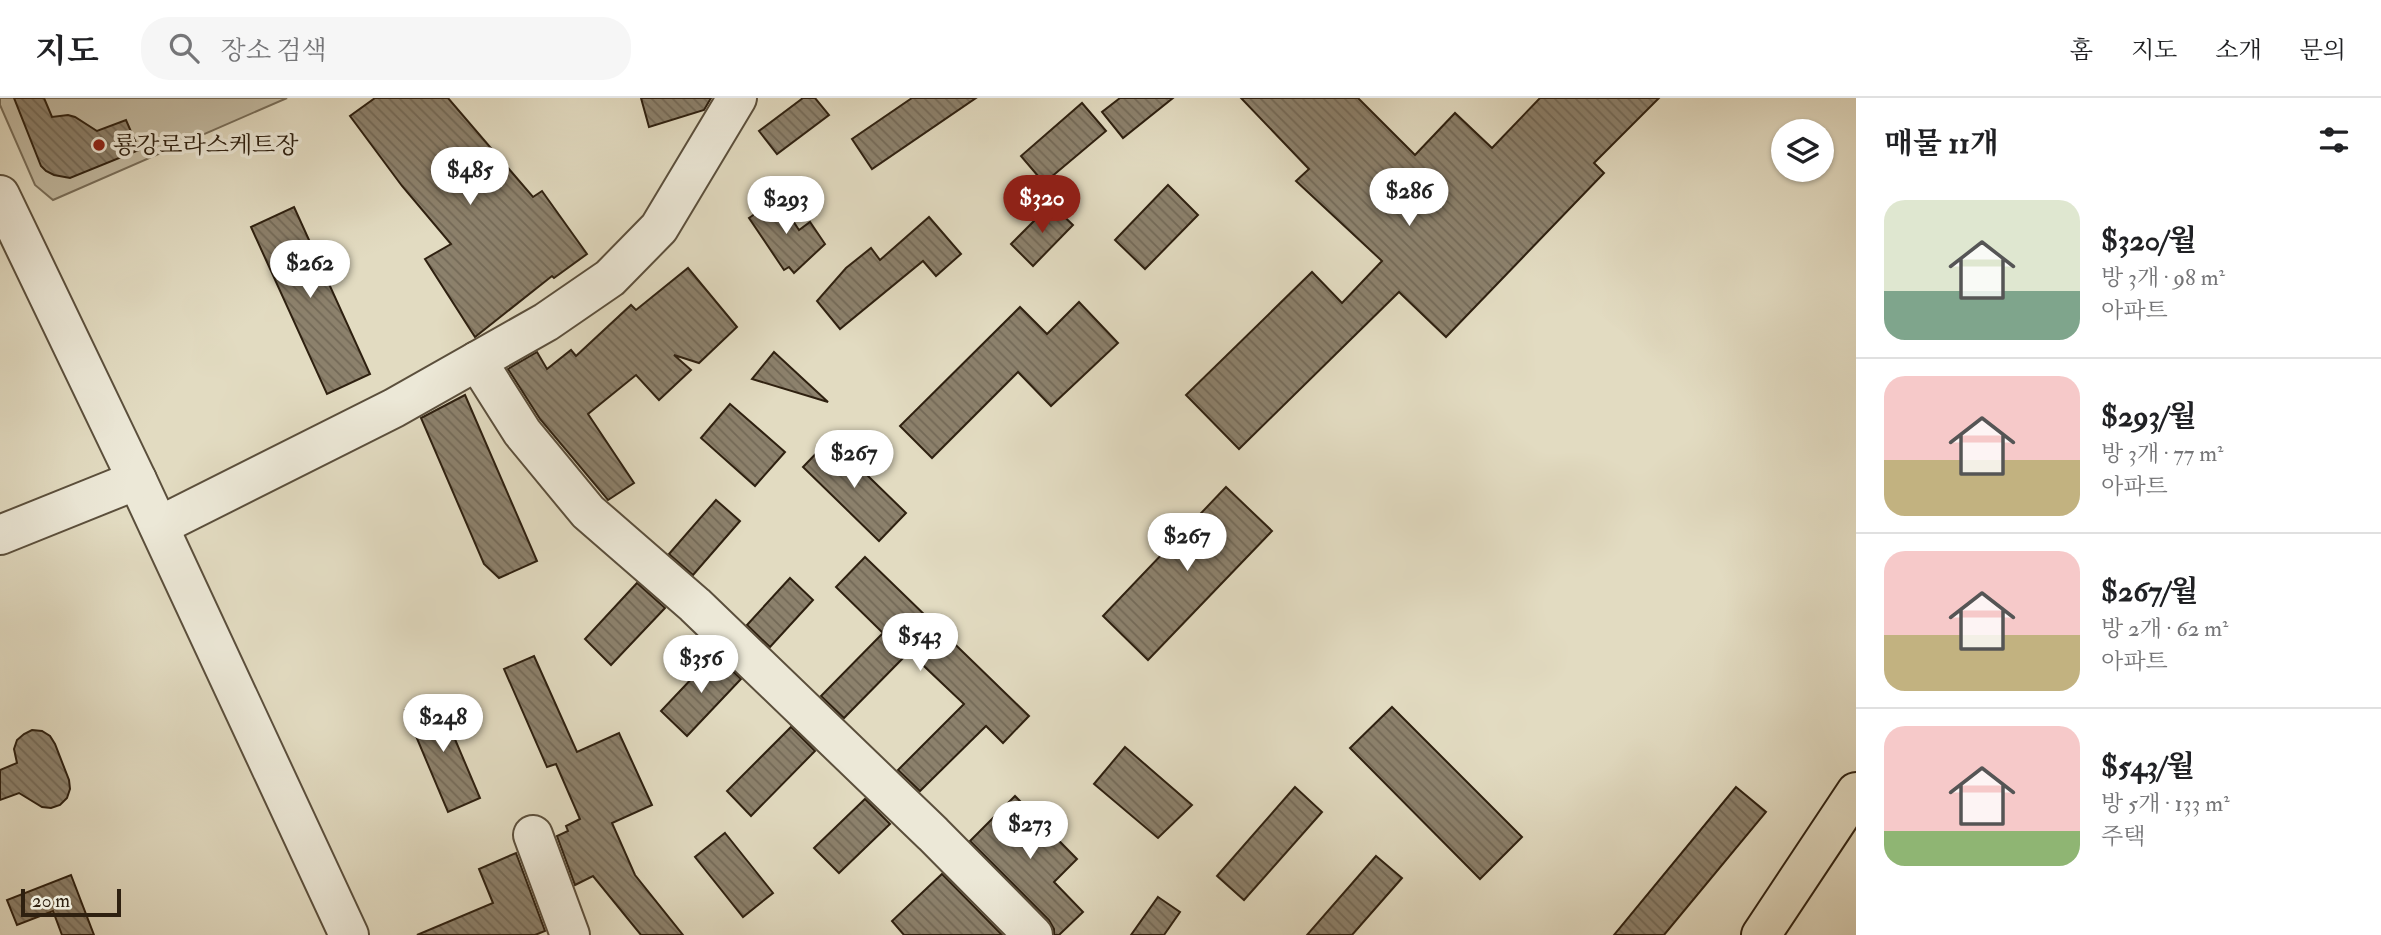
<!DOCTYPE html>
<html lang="ko">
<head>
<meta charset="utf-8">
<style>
	:root { --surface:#fff; --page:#f6f6f6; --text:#202124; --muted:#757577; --line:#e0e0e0; --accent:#8f2418 }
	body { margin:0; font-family:"IM FELL Double Pica","Noto Serif KR",serif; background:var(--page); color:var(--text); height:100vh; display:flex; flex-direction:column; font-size:26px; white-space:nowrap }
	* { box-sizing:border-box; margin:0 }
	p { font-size:23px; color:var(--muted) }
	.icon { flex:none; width:38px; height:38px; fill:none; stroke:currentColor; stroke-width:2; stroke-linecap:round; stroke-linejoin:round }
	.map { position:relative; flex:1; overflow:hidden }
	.side { display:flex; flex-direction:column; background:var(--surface); width:525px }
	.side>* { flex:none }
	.tools { position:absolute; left:1771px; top:21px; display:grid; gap:14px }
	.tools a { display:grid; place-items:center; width:63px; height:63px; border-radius:50%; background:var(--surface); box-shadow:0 2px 5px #0004; font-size:35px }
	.scale { position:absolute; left:21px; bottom:18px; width:100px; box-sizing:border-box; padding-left:7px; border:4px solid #2e2010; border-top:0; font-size:19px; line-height:24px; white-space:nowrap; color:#2e2010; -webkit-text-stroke:5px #ece8d7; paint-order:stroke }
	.price { position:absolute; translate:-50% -60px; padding:0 16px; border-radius:24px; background:#fff; color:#222; font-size:23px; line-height:46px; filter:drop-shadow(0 2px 4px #0008) }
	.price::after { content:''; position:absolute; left:50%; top:42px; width:21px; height:16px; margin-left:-10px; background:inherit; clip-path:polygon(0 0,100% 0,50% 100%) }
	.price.active { background:var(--accent); color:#fff }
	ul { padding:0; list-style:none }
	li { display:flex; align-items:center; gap:21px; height:175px; padding:0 28px }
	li+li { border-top:2px solid var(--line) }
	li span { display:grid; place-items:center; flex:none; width:196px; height:140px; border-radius:21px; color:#555 }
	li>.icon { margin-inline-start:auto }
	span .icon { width:84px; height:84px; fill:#fffc; stroke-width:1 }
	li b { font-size:30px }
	h2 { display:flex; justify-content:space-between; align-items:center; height:84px; padding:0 28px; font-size:30px }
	header { display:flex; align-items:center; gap:42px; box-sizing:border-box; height:98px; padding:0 35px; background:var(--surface); border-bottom:2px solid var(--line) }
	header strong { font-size:33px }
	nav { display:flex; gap:38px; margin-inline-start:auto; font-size:24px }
	.search { width:490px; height:63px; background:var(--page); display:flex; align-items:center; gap:18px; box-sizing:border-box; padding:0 24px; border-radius:28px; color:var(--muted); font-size:26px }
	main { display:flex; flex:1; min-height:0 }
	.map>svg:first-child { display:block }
	.pitch { fill:#c3bba3; stroke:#786e5a; stroke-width:2 }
	.building { fill:url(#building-back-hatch); stroke:#2e2010; stroke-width:2 }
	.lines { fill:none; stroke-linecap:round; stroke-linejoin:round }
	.minor-casing { stroke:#5b4f3c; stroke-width:42 }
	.major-casing { stroke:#2e2010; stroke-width:42 }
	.minor { stroke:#ece8d7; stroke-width:38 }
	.major { stroke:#e2dbc1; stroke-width:38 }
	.poi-dot { fill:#8f2418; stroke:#ece8d7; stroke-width:2.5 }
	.labels { text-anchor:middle; stroke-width:7; stroke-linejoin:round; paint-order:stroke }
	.poi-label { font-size:24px; fill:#2e2010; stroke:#ece8d7; text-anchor:start }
</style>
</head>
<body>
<header>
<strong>지도</strong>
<div class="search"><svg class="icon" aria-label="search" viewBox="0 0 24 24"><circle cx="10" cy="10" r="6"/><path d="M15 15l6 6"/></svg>장소 검색</div>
<nav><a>홈</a><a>지도</a><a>소개</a><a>문의</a></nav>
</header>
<main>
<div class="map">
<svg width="1856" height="837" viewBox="0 0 1856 837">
	<defs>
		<pattern id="building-back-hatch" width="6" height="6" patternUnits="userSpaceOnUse" patternTransform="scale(1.75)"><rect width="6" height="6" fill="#8c816c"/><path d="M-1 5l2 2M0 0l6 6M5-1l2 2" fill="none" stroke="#736957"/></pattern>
	</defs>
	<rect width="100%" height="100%" fill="#e2dbc1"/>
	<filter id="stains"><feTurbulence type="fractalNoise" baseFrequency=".00286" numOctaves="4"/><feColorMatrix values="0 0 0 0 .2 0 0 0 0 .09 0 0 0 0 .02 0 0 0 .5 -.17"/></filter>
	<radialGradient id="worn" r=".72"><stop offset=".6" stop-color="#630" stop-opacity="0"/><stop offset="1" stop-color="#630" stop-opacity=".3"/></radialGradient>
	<!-- pitch -->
	<path class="pitch" d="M0 0H287L53 102 35 87 0 7Z"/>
	<!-- building -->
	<g class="building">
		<path d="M14 0H44L52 19 68 17 75 19 97 33 126 22 139 52 70 80 54 77 46 73 41 68Z"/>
		<path d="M375 0H448L533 99 542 93 587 156 554 180 552 178 475 239 425 161 451 146 402 88 350 18Z"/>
		<path d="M641 0H711L704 12 649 29Z"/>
		<path d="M803 0H815L829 17 777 56 759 33Z"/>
		<path d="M912 0H976L872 71 852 41Z"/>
		<path d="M1120 0H1173L1123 40 1102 14Z"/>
		<path d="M1241 0H1358L1415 57 1455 15 1492 50 1540 0H1659L1594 65 1604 75 1446 239 1399 194 1239 351 1186 297 1312 174 1342 205 1382 163 1296 83 1309 71Z"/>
		<path d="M1082 5 1106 33 1044 85 1021 58Z"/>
		<path d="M1168 87 1198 117 1145 171 1115 142Z"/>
		<path d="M778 100 799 132 810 124 825 146 794 175 789 169 784 172 749 120Z"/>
		<path d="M1051 106 1073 127 1033 168 1011 146Z"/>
		<path d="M294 109 370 276 327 296 251 129Z"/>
		<path d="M929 119 961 156 936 178 923 163 840 231 817 203 846 170 871 150 880 162Z"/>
		<path d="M688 170 737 229 699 265 674 257 691 272 659 302 636 277 588 316 634 385 608 402 540 321 508 271 537 254 547 271 571 252 576 258 631 207 636 212Z"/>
		<path d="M1079 204 1118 245 1051 308 1018 274 932 360 900 328 1020 209 1047 236Z"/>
		<path d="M774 254 828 304 752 281Z"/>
		<path d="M465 297 537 463 499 480 484 466 421 320Z"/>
		<path d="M730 306 785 354 755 388 701 340Z"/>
		<path d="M830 341 906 415 879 443 803 369Z"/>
		<path d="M1226 389 1272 433 1148 562 1103 518Z"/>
		<path d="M716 402 740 423 693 477 669 456Z"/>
		<path d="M865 459 1029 618 1003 645 986 628 920 693 898 672 964 606 909 554 844 620 821 598 883 535 836 489Z"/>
		<path d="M790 480 813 502 770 549 747 527Z"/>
		<path d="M637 485 665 510 611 567 585 541Z"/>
		<path d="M715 556 741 581 687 638 661 613Z"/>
		<path d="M534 558 577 654 619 635 652 707 612 725 635 777 683 837H641L593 778 575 787 557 738 568 733 566 728 580 721 556 666 547 669 504 571Z"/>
		<path d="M437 599 480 700 448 714 405 612Z"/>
		<path d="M1392 609 1522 739 1480 781 1350 650Z"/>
		<path d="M791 629 815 653 751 718 727 693Z"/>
		<path d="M32 632 42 633 50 638 55 646 69 682 70 691 67 700 60 707 51 710 42 709 19 695 0 702V672L17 665 14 651 17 642 24 636Z"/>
		<path d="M1125 649 1192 707 1158 740 1094 686Z"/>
		<path d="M1295 689 1322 714 1244 802 1217 778Z"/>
		<path d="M1736 689 1766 714 1664 837H1614Z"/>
		<path d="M1015 698 1077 761 1054 784 1083 814 1059 837H1054V831L1049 822 970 743Z"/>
		<path d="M865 701 890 726 839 775 814 750Z"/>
		<path d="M725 735 773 795 743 819 695 759Z"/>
		<path d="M516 755 545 833 535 837H417L493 805 479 771Z"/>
		<path d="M1376 758 1402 780 1352 837H1307Z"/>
		<path d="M942 776 1002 837H904L892 823Z"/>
		<path d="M71 777 94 837H62L53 813 17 827 7 802Z"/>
		<path d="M1158 799 1180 814 1164 837H1131Z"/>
	</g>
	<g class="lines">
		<defs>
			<g id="minor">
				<path d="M0 97 137 382 349 837"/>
				<path d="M477 263 522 334 588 414 695 507 933 736 1033 837"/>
				<path d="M159 428 394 310 546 224 610 180 659 130 737 0"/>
				<path d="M0 437 137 382"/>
				<path d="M533 737 570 837"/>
			</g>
			<path id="major" d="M1761 837 1856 694"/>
		</defs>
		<!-- minor casing -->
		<use href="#minor" class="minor-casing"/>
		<!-- major casing -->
		<use href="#major" class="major-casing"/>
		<!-- minor -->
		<use href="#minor" class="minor"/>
		<!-- major -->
		<use href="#major" class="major"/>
	</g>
	<!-- markers -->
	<circle class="poi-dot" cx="99" cy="47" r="7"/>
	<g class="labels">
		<!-- poi labels -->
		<g class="poi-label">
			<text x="113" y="55">룡강로라스케트장</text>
		</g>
	</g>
	<rect width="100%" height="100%" filter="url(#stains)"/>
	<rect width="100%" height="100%" fill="url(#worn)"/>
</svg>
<div class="tools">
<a><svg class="icon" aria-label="layers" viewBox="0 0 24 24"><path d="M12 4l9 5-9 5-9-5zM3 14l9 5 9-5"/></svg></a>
</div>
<div class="scale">20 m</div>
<b class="price" style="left:470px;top:109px">$485</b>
<b class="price" style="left:1409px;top:130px">$286</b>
<b class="price active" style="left:1042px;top:137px">$320</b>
<b class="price" style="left:786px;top:138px">$293</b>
<b class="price" style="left:310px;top:202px">$262</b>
<b class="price" style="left:854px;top:392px">$267</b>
<b class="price" style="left:1187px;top:475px">$267</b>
<b class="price" style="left:920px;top:575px">$543</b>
<b class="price" style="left:701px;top:597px">$356</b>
<b class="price" style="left:443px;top:656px">$248</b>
<b class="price" style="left:1030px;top:763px">$273</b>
</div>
<section class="side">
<h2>매물 11개<svg class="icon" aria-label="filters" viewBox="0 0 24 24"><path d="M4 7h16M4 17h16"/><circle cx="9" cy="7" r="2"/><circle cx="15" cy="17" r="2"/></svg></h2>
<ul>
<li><span style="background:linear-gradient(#dfe7d0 65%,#7fa58c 0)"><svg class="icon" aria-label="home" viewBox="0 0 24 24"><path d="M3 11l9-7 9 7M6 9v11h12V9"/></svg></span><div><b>$320/월</b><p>방 3개 · 98 m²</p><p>아파트</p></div></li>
<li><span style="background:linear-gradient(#f6c9c9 60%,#c2b280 0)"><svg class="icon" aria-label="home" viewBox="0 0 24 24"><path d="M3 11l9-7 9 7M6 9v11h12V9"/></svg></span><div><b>$293/월</b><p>방 3개 · 77 m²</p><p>아파트</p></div></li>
<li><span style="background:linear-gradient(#f6c9c9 60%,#c2b280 0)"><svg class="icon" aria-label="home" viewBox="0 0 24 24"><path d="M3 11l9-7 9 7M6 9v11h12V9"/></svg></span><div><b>$267/월</b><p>방 2개 · 62 m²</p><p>아파트</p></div></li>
<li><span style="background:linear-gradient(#f6c9c9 75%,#8fb573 0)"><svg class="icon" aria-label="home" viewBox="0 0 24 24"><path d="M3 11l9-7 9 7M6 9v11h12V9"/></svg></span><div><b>$543/월</b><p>방 5개 · 133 m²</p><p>주택</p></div></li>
</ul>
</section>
</main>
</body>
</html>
